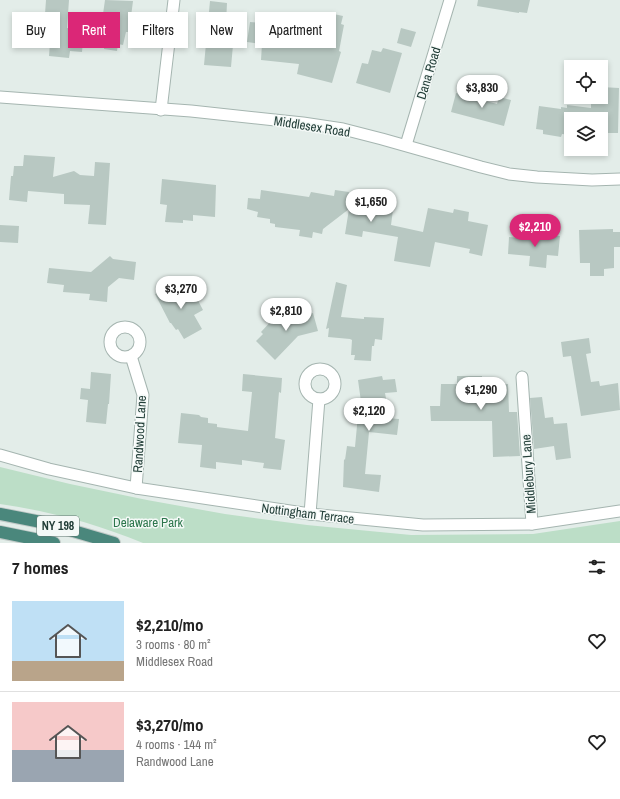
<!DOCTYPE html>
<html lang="en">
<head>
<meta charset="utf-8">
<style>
	:root { --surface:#fff; --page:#f2f2f2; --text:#222; --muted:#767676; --line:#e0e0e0; --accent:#db2777 }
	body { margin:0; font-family:"Archivo Narrow",sans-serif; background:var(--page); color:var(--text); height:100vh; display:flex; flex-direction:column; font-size:15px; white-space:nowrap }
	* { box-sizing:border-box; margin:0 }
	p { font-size:13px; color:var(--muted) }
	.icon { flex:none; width:22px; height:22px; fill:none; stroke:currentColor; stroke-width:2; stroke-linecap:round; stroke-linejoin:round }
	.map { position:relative; height:543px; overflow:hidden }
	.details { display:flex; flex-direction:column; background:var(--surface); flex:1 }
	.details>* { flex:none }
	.hud { position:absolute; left:12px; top:12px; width:400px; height:36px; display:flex; gap:8px }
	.tools { position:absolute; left:564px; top:60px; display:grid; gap:8px }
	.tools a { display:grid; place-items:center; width:44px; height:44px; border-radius:0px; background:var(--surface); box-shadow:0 2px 6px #0003; font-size:20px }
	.price { position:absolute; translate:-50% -34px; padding:0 9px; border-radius:14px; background:#fff; color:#222; font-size:13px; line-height:26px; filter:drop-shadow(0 1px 2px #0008) }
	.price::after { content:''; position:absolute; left:50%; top:24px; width:12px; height:9px; margin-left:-6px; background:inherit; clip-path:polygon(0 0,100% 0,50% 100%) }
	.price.on { background:var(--accent); color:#fff }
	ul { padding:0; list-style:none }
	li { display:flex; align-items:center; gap:12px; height:100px; padding:0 12px }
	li+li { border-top:1px solid var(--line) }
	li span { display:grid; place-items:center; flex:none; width:112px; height:80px; border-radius:0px; color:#555 }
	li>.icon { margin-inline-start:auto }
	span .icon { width:48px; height:48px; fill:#fffc; stroke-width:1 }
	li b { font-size:17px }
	h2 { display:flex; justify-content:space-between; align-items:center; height:48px; padding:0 12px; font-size:17px }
	.tag { padding:0 14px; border-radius:0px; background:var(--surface); box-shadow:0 2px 6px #0003; font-size:14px; line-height:36px }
	.tag.on { background:var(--accent); color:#fff }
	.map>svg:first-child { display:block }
	.green { fill:#bcdec7 }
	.building { fill:#b8c8c2 }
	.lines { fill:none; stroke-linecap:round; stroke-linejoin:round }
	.minor-casing { stroke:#a5b5b0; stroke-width:13 }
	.trunk-casing { stroke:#c1c9c7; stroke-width:14 }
	.minor { stroke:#fff; stroke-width:11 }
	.trunk { stroke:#4a877c; stroke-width:12 }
	.labels { text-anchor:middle; stroke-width:3; stroke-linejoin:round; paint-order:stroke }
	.shield { fill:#f4f9f7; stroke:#617671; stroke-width:1 }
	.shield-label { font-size:12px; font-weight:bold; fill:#223e38 }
	.street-label { font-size:13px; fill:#223e38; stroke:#f4f9f7 }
	.park-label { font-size:13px; fill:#2c764c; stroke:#f4f9f7 }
</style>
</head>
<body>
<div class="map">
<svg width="620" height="543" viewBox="0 0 620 543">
	<rect width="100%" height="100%" fill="#e3ede9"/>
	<!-- green -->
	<path class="green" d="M0 467 70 484 147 500 225 514 307 525 411 535 533 534 620 521V543H143C97 524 49 511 0 504Z"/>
	<!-- building -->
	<g class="building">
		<path d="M46 0H69L67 28 84 30 82 52 70 51 69 58 49 56 52 15 45 14Z"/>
		<path d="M105 0 133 1 129 32H126L123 45 118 44 117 51 104 49 105 29 101 28Z"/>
		<path d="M478 0H530L527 13 519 12V13L477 6Z"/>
		<path d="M210 1 227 3 225 45H233L231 67 204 65Z"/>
		<path d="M324 12 343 16 341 24 344 25 339 51 341 52 332 83 297 74 299 64 261 60 262 44 247 42 250 22 262 23 261 34 281 35 280 44 303 46 304 42 320 45 325 23H322Z"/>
		<path d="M401 28 416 32 411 47 397 43Z"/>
		<path d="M383 48 402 53 390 93 356 83 362 63 368 64 372 50 381 52Z"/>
		<path d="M601 87 619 88 618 133H601V119H571V135L562 134 561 137 543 134V130L536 129 539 106 561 109V107L567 108V105L591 108V97H601Z"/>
		<path d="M456 93 497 104 499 97 511 100 504 126 451 112Z"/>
		<path d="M24 155 55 157 53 177 74 171 80 175 94 176 95 162 110 163 106 225 88 224 90 205 64 204V194L28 191 27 202 9 200 11 176H13L14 166H23Z"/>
		<path d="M162 179 216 185 215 217 193 215V221L183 220V223L165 222 167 205 160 204Z"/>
		<path d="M261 190 309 197 311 192 334 196 335 190 349 192 348 197 383 203V208L393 210 391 225 423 232 428 208 453 213 454 209 469 212 468 221 488 225 482 256 469 253 470 249 435 242 430 267 394 261 398 237 363 231 362 237 345 234 349 209 323 229 322 234 313 232 312 238 299 236 300 230 275 227V224L270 223V219L257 217 258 212 247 209 248 198 260 199Z"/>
		<path d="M0 225 19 226 18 243 0 242Z"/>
		<path d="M613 229V232H620V247H614V268L604 269V276H590V263H580L579 230Z"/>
		<path d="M531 233 560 236 558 256 547 255 546 268 529 266 530 256 508 254 509 237 530 239Z"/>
		<path d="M110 256 113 259 136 262 134 280 119 278 108 287 107 302 89 300 90 294 63 292 64 285 47 283 49 268 91 272Z"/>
		<path d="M336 282 347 285 341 317 364 319V317L384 318 382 340 375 339 374 346H372L371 361 354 360 355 355H351L352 340 350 339 328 337 329 328 326 329Z"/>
		<path d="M176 283 183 296 193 291 203 310 194 315 202 329 184 339 178 329 176 330 171 323H170L155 294Z"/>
		<path d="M288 308 298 317 313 313 318 331 298 336 275 360 256 341 263 334 261 332 274 318 276 320Z"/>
		<path d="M589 338 591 353 586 354 591 382 599 381 600 386 618 383 620 410 581 416 571 356 563 357 561 342Z"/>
		<path d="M91 372 111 374 109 404H108L106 424 86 422 88 400 80 399 81 388 90 389Z"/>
		<path d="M243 374 282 378 281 393 279 392 275 438 285 440 281 470 263 468 264 463 242 460V465L216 462V469L200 467 202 445 178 443 181 413 199 415 201 417 208 418V423L217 424V427L248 431 252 392 242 391Z"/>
		<path d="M382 376 383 380 395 379 397 392 385 393 387 404 386 418 399 419 397 435 369 432 365 474 381 475 379 492 343 487 344 459 345 460 347 446 355 447 358 415 363 416 358 380Z"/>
		<path d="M457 376H482V384H508L509 412H517L520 456 493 457 492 421H431L430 406H440L441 384H457Z"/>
		<path d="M542 397 545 418 553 417 554 424 567 423 571 458 556 460 554 446 534 449 530 398Z"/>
	</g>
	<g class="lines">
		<defs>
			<g id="minor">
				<path d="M0 97 191 111 303 123 343 129 382 139 481 167 509 174 537 177 592 180 620 179"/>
				<path d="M161 110 174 0"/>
				<path d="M406 145 450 0"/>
				<circle cx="125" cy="342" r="15"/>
				<path d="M131 356 143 395 136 488"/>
				<circle cx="320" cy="384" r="15"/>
				<path d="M522 377 532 524"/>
				<path d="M0 455 49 469 136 488 310 514 423 525 532 524 620 511"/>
				<path d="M310 514 319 399"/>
			</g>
			<g id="trunk">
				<path d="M0 514 46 523 114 543"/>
				<path d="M0 532 54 543"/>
			</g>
		</defs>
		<!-- minor casing -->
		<use href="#minor" class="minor-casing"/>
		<!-- trunk casing -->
		<use href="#trunk" class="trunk-casing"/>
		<!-- minor -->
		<use href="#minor" class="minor"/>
		<!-- trunk -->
		<use href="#trunk" class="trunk"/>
	</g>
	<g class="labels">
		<!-- shield labels -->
		<rect class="shield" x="37" y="516" width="42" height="20" rx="3"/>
		<g class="shield-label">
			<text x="58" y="530">NY 198</text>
		</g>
		<!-- street labels -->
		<g class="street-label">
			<text transform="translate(428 73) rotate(-73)" y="5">Dana Road</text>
			<text transform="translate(312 126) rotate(9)" y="5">Middlesex Road</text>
			<text transform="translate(139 434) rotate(-87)" y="5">Randwood Lane</text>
			<text transform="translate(528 474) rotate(-94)" y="5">Middlebury Lane</text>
			<text transform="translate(308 513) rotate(7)" y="5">Nottingham Terrace</text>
		</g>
		<!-- park labels -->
		<g class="park-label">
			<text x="148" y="527">Delaware Park</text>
		</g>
	</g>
</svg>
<div class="tools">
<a><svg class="icon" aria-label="locate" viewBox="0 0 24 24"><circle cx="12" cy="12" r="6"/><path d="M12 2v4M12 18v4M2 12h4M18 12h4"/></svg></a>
<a><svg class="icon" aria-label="layers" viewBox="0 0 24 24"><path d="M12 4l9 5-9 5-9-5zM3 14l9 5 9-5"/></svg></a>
</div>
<b class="price" style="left:482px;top:109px">$3,830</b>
<b class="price" style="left:371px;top:223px">$1,650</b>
<b class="price on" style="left:535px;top:248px">$2,210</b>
<b class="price" style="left:181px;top:310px">$3,270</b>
<b class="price" style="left:286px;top:332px">$2,810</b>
<b class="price" style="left:481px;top:411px">$1,290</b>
<b class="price" style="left:369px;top:432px">$2,120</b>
<div class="hud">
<a class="tag">Buy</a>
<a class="tag on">Rent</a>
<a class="tag">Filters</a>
<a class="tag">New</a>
<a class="tag">Apartment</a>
</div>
</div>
<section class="details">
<h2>7 homes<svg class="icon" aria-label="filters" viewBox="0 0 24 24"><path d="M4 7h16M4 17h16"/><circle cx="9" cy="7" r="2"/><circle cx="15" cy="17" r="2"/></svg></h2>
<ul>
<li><span style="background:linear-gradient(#bfe0f5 75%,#b9a48a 0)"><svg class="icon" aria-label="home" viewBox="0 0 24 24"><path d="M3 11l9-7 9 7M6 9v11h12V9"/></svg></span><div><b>$2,210/mo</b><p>3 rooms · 80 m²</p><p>Middlesex Road</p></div><svg class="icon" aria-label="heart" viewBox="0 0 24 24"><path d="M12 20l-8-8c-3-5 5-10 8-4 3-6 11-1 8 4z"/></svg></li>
<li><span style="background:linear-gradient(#f6c9c9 60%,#9aa5b1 0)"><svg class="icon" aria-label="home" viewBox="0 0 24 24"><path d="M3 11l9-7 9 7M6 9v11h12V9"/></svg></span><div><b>$3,270/mo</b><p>4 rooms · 144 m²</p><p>Randwood Lane</p></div><svg class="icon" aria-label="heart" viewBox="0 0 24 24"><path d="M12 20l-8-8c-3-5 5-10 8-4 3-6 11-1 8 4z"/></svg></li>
</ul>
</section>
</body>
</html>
